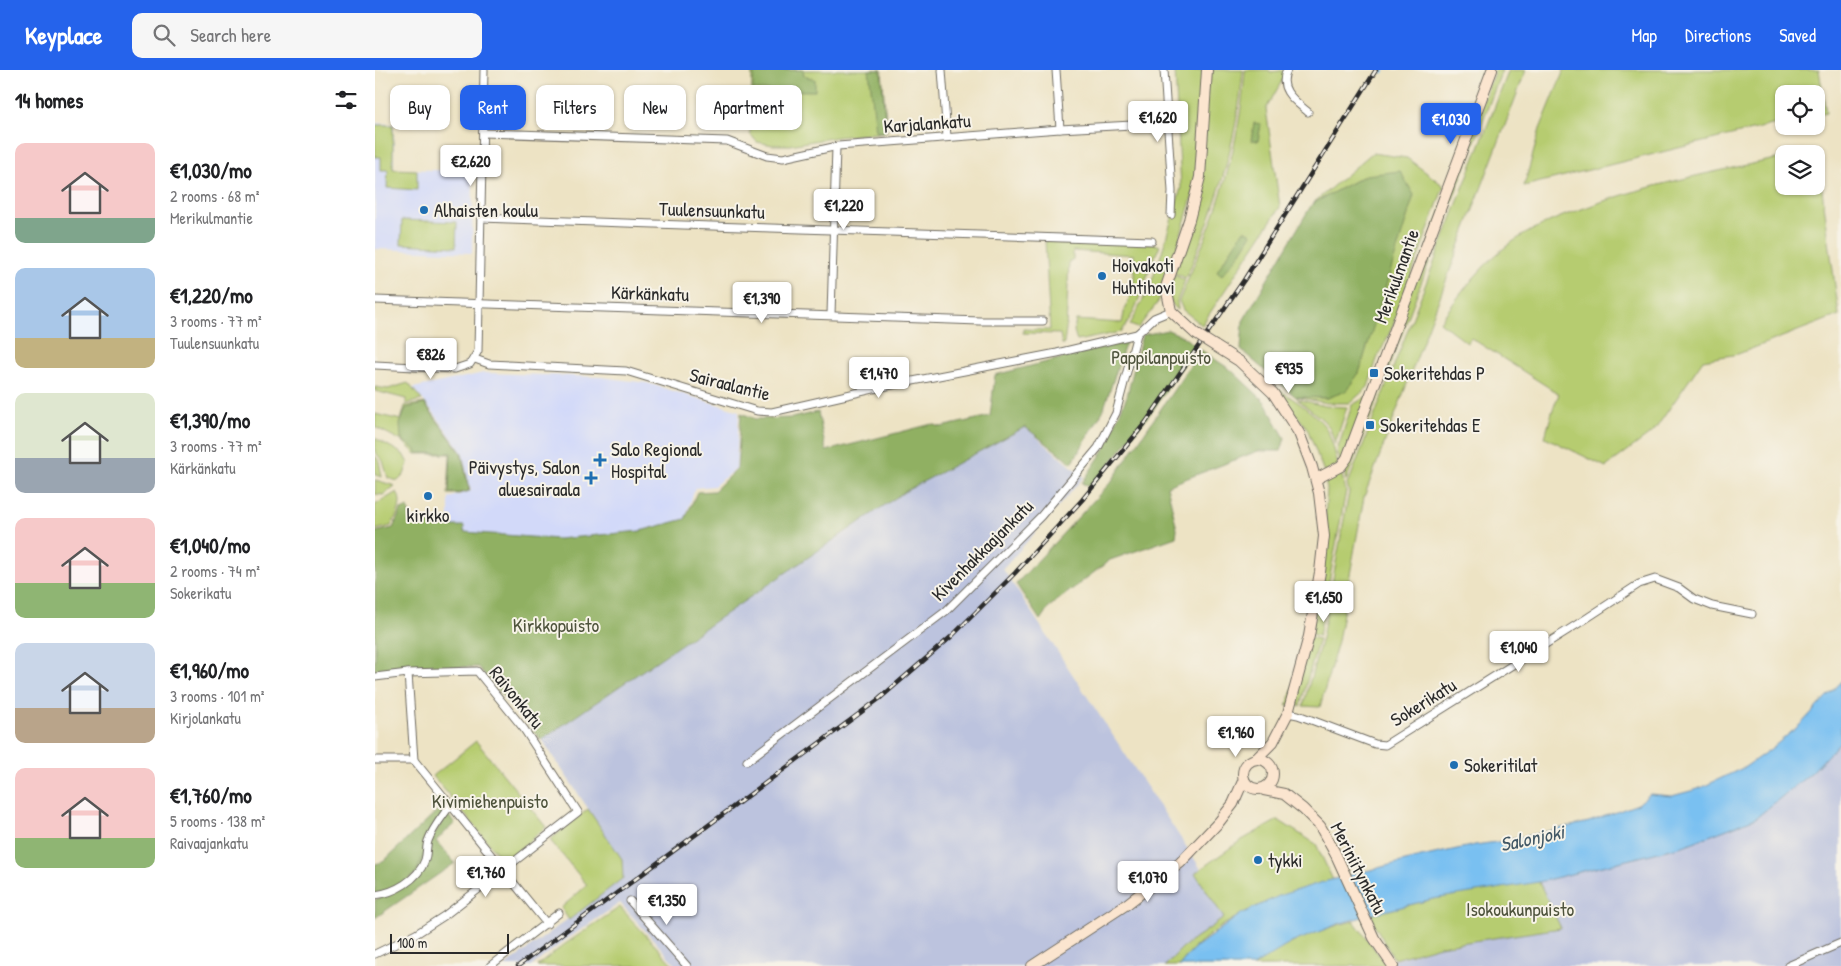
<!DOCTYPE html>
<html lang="en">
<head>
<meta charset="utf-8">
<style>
	:root { --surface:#fff; --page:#f6f6f6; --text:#202124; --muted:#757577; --accent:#2563eb }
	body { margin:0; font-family:"Patrick Hand",sans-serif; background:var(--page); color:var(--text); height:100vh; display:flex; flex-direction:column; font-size:19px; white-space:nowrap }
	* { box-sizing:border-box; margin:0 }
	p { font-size:16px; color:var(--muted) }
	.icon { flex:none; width:28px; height:28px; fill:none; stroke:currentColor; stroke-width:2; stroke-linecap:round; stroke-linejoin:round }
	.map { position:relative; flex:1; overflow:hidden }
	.drawer { display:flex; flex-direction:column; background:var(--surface); width:375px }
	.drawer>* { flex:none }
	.banner { position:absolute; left:15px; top:15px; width:475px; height:45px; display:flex; gap:10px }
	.controls { position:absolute; left:1400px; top:15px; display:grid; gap:10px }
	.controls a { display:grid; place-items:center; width:50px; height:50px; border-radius:10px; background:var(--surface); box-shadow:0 1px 4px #0004; font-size:25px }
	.scale { position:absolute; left:15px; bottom:12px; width:119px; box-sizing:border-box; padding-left:5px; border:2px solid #2b2b2b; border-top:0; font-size:14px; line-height:18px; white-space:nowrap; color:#2b2b2b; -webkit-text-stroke:4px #f7f3e8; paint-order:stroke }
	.price { position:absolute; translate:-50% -42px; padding:0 11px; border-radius:5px; background:#fff; color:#222; font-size:16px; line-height:32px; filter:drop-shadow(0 1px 2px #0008) }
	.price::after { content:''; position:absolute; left:50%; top:30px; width:15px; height:11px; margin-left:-8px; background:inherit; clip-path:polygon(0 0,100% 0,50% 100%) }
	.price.selected { background:var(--accent); color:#fff }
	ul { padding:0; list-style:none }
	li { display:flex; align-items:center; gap:15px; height:125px; padding:0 15px }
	li span { display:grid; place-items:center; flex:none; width:140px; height:100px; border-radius:10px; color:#555 }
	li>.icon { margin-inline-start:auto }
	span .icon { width:60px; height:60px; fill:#fffc; stroke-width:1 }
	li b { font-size:21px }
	h2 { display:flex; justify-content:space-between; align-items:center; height:60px; padding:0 15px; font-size:21px }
	.pill { padding:0 18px; border-radius:10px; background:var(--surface); box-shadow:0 1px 4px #0004; font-size:18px; line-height:45px }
	.pill.selected { background:var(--accent); color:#fff }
	header { display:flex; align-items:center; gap:30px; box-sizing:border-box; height:70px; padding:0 25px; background:var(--accent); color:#fff }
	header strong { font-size:24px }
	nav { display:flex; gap:28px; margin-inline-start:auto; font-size:18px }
	.search { width:350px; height:45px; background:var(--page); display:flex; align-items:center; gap:12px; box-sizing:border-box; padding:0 18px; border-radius:10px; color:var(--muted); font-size:19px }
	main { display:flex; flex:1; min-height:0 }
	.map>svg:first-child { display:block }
	.built { fill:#d2d9f9 }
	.industrial { fill:#bcc3de }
	.green { fill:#b6cc70; stroke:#707c4e }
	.forest { fill:#90b062; stroke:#5e6e46 }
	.water { fill:#79c0f1; stroke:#52768e }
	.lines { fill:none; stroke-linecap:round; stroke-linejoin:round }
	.stream { stroke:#79c0f1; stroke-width:2.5 }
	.street-casing { stroke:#6f6b61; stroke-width:9 }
	.secondary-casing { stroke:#6f6b61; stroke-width:12 }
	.street { stroke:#fff; stroke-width:7 }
	.secondary { stroke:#fbe5cf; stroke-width:10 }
	.rail-casing { stroke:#2b2b2b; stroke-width:4.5 }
	.rail { stroke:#f7f3e8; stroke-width:2.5; stroke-dasharray:8; stroke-linecap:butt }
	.secondary-bridge-casing { stroke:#6f6b61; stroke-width:12; stroke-linecap:butt }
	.secondary-bridge { stroke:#fbe5cf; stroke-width:10 }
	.poi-dot { fill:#1f6fb2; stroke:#f7f3e8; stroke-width:2 }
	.labels { text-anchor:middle; stroke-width:4; stroke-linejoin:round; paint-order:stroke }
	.street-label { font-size:19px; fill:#2b2b2b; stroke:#f7f3e8 }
	.poi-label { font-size:19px; fill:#2b2b2b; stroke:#f7f3e8; text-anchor:start }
	.park-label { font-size:19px; fill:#4e533c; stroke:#f7f3e8 }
	.water-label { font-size:20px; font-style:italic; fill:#425866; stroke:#f7f3e8 }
</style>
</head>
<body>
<header>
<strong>Keyplace</strong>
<div class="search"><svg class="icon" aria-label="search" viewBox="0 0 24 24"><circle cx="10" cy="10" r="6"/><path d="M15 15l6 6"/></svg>Search here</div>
<nav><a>Map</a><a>Directions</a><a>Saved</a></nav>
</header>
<main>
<section class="drawer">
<h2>14 homes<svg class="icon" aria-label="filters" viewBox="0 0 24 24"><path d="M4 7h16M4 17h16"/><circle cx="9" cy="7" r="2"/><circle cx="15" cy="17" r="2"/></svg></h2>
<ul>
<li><span style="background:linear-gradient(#f6c9c9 75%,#7fa58c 0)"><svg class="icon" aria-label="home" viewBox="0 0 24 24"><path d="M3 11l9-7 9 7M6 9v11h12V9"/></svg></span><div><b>€1,030/mo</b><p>2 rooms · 68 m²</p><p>Merikulmantie</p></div></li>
<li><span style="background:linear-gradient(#a9c7e8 70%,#c2b280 0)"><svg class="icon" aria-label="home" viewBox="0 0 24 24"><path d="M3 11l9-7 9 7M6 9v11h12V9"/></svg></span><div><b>€1,220/mo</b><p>3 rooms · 77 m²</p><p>Tuulensuunkatu</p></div></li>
<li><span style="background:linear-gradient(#dfe7d0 65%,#9aa5b1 0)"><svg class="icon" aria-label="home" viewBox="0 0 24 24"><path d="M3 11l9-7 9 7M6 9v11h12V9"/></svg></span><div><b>€1,390/mo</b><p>3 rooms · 77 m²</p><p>Kärkänkatu</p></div></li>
<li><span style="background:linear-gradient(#f6c9c9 65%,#8fb573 0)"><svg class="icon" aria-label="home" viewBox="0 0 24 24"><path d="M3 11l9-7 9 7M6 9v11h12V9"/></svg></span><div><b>€1,040/mo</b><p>2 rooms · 74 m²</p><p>Sokerikatu</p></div></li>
<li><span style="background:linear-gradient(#c9d6e8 65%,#b9a48a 0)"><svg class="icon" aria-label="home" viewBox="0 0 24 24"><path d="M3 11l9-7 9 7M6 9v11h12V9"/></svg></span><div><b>€1,960/mo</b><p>3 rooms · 101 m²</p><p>Kirjolankatu</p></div></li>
<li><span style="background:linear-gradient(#f6c9c9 70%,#8fb573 0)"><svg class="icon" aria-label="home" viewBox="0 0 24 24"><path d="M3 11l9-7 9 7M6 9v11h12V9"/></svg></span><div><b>€1,760/mo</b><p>5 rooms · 138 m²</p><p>Raivaajankatu</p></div></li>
</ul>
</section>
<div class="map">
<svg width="1466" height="896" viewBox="0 0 1466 896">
	<rect width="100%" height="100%" fill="#f7f3e8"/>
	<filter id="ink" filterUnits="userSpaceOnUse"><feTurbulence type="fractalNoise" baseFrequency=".02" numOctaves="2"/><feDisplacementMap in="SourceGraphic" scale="10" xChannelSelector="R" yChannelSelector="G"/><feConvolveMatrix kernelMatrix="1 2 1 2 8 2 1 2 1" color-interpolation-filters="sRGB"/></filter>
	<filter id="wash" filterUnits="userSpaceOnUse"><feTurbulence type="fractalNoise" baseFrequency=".0096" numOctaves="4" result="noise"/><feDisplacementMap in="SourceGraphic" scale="20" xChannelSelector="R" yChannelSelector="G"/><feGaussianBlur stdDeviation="1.12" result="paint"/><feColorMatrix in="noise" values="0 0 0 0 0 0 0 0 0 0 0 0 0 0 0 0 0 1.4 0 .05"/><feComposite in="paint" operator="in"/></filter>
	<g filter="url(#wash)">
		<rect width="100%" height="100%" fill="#ede3c4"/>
		<!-- built -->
		<g class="built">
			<path d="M0 53 19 54V99L98 101 97 183 0 179Z"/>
			<path d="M109 303 226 307 272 313 364 341 361 398 339 416 320 418 310 449 265 461 183 469 89 462V456H74V428L96 421 87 382 59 343 38 318Z"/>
		</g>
		<!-- industrial -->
		<g class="industrial">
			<path d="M650 357 709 407 628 499 826 799 820 803 850 848 807 878 790 896H302L245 833 188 872 157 896H130L248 808 247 789 167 670 179 660 529 421Z"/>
			<path d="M1466 672V896H1012L1009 893 1065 876 1186 858 1164 812 1308 776 1381 748 1437 702 1455 682Z"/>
		</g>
		<!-- green -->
		<g class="green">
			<path d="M377 0H507L512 62 462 67 415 75H398L382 72 375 64Z"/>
			<path d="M800 0H831L823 107 795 201 783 195 806 118Z"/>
			<path d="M834 0H868C862 73 840 141 811 208L797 202 816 148Z"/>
			<path d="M870 0H894L895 2 913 0 891 39 905 137 827 255 808 240 804 231C812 211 821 191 829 171 851 116 866 59 870 0Z"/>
			<path d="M1120 0H1127L971 411 968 396Z"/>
			<path d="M1134 0H1151L989 427 963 571 945 637 928 636 947 568 974 422 972 414 976 406Z"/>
			<path d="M1189 0H1444L1451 43 1441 45V24H1409V52L1149 116 1165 59Z"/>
			<path d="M0 55H18V99L42 100V120L12 118 13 100H6V87H0Z"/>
			<path d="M997 83 1032 88 1069 116 1017 258 1002 289 993 317 975 333H951L921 327 952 328 984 303 1006 228 991 105 937 134Z"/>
			<path d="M1406 88 1409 89V116H1441V102L1446 112 1464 245 1363 284 1328 290 1279 361 1231 397 1170 367 1178 339 1184 324 1096 268 1092 273 1065 252C1086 222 1113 186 1145 167 1163 156 1184 147 1204 140 1269 115 1338 102 1406 88Z"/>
			<path d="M27 150 82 152 81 177 26 174Z"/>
			<path d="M670 170 777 173 785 176C780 186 775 197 771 209 764 228 759 246 746 262L702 271 699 261 701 250 747 253 750 238 759 219V185L698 181V190L694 191 691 260 689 274H687L685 264 648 263V259L675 260Z"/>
			<path d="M782 196 795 202 783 232 763 258 755 255 775 216Z"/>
			<path d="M797 204 810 210 802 231 803 240C790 230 795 218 797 204Z"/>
			<path d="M33 313 47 330 31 334V329L0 321V317L13 319Z"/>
			<path d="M896 314C912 325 941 343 951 358 957 368 960 384 963 395L949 402 932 358Z"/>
			<path d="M993 326 966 394 962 381 977 335Z"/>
			<path d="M922 329 950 336 972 337 960 374 955 358 948 350Z"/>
			<path d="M50 333 87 383 95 421 84 424H73L75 384H41L27 371 0 357V344L26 350 30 336Z"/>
			<path d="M0 368 28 384 33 393 29 405 23 411 13 408 8 391 0 382Z"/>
			<path d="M0 386 4 391 7 407 0 405Z"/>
			<path d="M965 398 971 421 944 566 936 564 948 484 952 419 949 407Z"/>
			<path d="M0 410H1L20 416 8 425 0 424Z"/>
			<path d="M22 422C29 433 22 446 16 456L0 460V435Z"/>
			<path d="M935 567 944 569 925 636 912 635Z"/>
			<path d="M101 671 171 757 129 792 58 706Z"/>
			<path d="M213 739 247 789 248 808 194 850 186 838 212 815 175 770Z"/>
			<path d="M903 750 941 774 958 810C908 822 857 843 819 878 813 883 809 891 804 896H790L807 878 849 848 820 803 865 771Z"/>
			<path d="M1151 812H1164L1186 858 1065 876 1019 889 994 845 1058 829Z"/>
			<path d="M245 837 299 896H162L190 874Z"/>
			<path d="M979 851 1012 896H878C908 875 943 859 979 851Z"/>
		</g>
		<!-- forest -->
		<g class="forest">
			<path d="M379 0H428L429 6 440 9V21L378 20Z"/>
			<path d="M494 0H506L511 62H501Z"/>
			<path d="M879 53 886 54 883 71 876 70Z"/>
			<path d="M1025 101 1039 125 984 303 971 321 952 328 921 327 866 280 868 251 937 134 991 105Z"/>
			<path d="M869 160 877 164 864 185 847 205 842 201Z"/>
			<path d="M793 260 807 266 821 276 778 340 715 418 707 413 729 380 752 326 767 265Z"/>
			<path d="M751 272 728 341 697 393 650 357 529 422 166 670 103 597H29L0 600V462L18 458 26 440 33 437 35 451 74 456H89V462L183 469 265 461 310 449 322 422 339 421 362 398 366 343 381 349 417 348 443 342 451 381 557 354 566 357 615 346 620 305Z"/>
			<path d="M826 280 856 300 889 331 910 368 906 381H883L792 416 802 459 801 467 735 490 674 537 665 550 641 514 736 412Z"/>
			<path d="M50 334 86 383 94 421 84 423H74L76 383H42L41 380 26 369 25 354 31 338Z"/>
			<path d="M66 737 70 742 58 757 48 792 38 806 21 819 0 824V794L8 792Z"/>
			<path d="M72 744 80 753 61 771 80 793 0 848V830L39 808 53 774Z"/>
		</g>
		<!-- water -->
		<path class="water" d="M1466 611V671L1437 702 1381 748 1308 776 1164 812 1058 829 994 845 963 854 916 873 878 896H804L817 880 866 844 906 825 948 812 1046 787 1100 775 1129 771 1214 752 1263 734 1275 724 1297 726 1323 719 1370 697 1397 678 1426 654Z"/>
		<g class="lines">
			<!-- stream -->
			<path class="stream" d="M1008 2 1009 0"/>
		</g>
	</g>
	<g filter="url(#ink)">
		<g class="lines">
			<defs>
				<g id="street">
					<path d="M567 0 572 67"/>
					<path d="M681 0 685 59"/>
					<path d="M789 0 797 121 796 145"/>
					<path d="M912 0C902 19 920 31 933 42"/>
					<path d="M108 63 352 71 392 86 408 88 463 76 685 59 793 53"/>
					<path d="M106 148 777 171"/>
					<path d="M0 230 605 251H668"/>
					<path d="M456 245 461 77"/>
					<path d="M100 289 114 294 251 301 382 341 397 342 507 317 682 283 762 264"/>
					<path d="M0 295 80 299 95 294 103 281 109 0"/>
					<path d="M33 603 39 690 172 854"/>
					<path d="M0 607 33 603 102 601 149 659 203 742 69 846 41 864 0 884"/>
					<path d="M913 643 923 645 1000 674 1010 675 1209 550 1264 514 1280 509 1304 518 1319 529 1337 536 1377 544"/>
					<path d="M0 690H39"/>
					<path d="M372 691 571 541 666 446 723 378 741 343 762 264 779 248 796 241"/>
					<path d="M0 825C19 823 43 810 50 790 52 784 51 777 53 771 58 757 68 746 76 734"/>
					<path d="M255 831 312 896"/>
					<path d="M115 896 184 843"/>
					<path d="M1413 896 1466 873"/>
				</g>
				<g id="secondary">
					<path d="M821 264 796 241 791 217 814 150 825 107 832 0"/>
					<path d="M840 276 864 291 898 323 924 363 937 397 944 423 949 466 945 502 934 566 913 643 898 672 882 688"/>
					<path d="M941 409 966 396 972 388 1117 0"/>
					<circle cx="883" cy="704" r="15"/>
					<path d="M889 720 909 724 928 739 945 756 961 785 999 868 1018 896"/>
					<path d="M657 896 752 834 805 793 844 752 858 734 869 709"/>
				</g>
			</defs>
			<!-- street casing -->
			<use href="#street" class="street-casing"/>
			<!-- secondary casing -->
			<use href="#secondary" class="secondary-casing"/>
			<!-- street -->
			<use href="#street" class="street"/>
			<!-- secondary -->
			<use href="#secondary" class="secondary"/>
			<defs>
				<path id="rail" d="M143 896 504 629 577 566 640 503 707 430 771 352 869 210 1001 0"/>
			</defs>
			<!-- rail casing -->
			<use href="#rail" class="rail-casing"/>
			<!-- rail -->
			<use href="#rail" class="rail"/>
			<defs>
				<path id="secondary-bridge" d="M821 264 840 276"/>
			</defs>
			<!-- secondary-bridge casing -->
			<use href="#secondary-bridge" class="secondary-bridge-casing"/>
			<!-- secondary-bridge -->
			<use href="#secondary-bridge" class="secondary-bridge"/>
		</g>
	</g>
	<!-- markers -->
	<g class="poi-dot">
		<circle cx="49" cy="140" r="5"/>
		<circle cx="727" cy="206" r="5"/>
		<rect x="994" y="298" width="10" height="10" rx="2.5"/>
		<rect x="990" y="350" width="10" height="10" rx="2.5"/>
		<path d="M222.5 382.5h5v5h5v5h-5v5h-5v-5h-5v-5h5z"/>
		<path d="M213.5 400.5h5v5h5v5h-5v5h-5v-5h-5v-5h5z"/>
		<circle cx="53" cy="426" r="5"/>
		<circle cx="1079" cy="695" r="5"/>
		<circle cx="883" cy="790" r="5"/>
	</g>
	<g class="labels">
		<!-- street labels -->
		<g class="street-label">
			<text transform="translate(552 53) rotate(-4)" y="7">Karjalankatu</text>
			<text transform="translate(337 140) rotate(2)" y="7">Tuulensuunkatu</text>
			<text transform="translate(1021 206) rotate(-70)" y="7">Merikulmantie</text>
			<text transform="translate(275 223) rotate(2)" y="7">Kärkänkatu</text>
			<text transform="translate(355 314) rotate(14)" y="7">Sairaalantie</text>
			<text transform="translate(607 480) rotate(-45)" y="7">Kivenhakkaajankatu</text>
			<text transform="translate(142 627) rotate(51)" y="7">Raivonkatu</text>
			<text transform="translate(1048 632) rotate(-32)" y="7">Sokerikatu</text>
			<text transform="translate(984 798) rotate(63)" y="7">Meriniitynkatu</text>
		</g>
		<!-- poi labels -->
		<g class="poi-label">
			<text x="59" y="147">Alhaisten koulu</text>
			<text x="737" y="202">Hoivakoti<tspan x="737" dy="22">Huhtihovi</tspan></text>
			<text x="1009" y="310">Sokeritehdas P</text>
			<text x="1005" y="362">Sokeritehdas E</text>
			<text x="236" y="386">Salo Regional<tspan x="236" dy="22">Hospital</tspan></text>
			<text x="205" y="404" text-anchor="end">Päivystys, Salon<tspan x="205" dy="22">aluesairaala</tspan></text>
			<text x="53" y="452" text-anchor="middle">kirkko</text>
			<text x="1089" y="702">Sokeritilat</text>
			<text x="893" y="797">tykki</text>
		</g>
		<!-- park labels -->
		<g class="park-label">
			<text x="786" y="294">Pappilanpuisto</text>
			<text x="181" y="562">Kirkkopuisto</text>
			<text x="115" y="738">Kivimiehenpuisto</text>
			<text x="1145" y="846">Isokoukunpuisto</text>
		</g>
		<!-- water labels -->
		<g class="water-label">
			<text transform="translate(1157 768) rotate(-12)" y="7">Salonjoki</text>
		</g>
	</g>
</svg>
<div class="controls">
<a><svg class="icon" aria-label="locate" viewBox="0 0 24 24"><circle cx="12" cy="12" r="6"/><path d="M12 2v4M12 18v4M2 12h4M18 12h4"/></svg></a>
<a><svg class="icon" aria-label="layers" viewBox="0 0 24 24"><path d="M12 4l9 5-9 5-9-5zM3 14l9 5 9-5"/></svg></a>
</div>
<div class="scale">100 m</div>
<b class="price" style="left:783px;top:73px">€1,620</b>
<b class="price selected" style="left:1076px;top:75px">€1,030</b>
<b class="price" style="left:96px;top:117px">€2,620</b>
<b class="price" style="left:469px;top:161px">€1,220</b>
<b class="price" style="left:387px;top:254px">€1,390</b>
<b class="price" style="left:56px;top:310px">€826</b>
<b class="price" style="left:914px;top:324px">€935</b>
<b class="price" style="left:504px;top:329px">€1,470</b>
<b class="price" style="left:949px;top:553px">€1,650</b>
<b class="price" style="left:1144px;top:603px">€1,040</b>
<b class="price" style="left:861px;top:688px">€1,960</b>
<b class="price" style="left:111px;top:828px">€1,760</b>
<b class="price" style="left:773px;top:833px">€1,070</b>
<b class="price" style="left:292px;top:856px">€1,350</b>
<div class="banner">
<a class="pill">Buy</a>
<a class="pill selected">Rent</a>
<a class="pill">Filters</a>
<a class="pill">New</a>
<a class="pill">Apartment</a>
</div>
</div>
</main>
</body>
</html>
